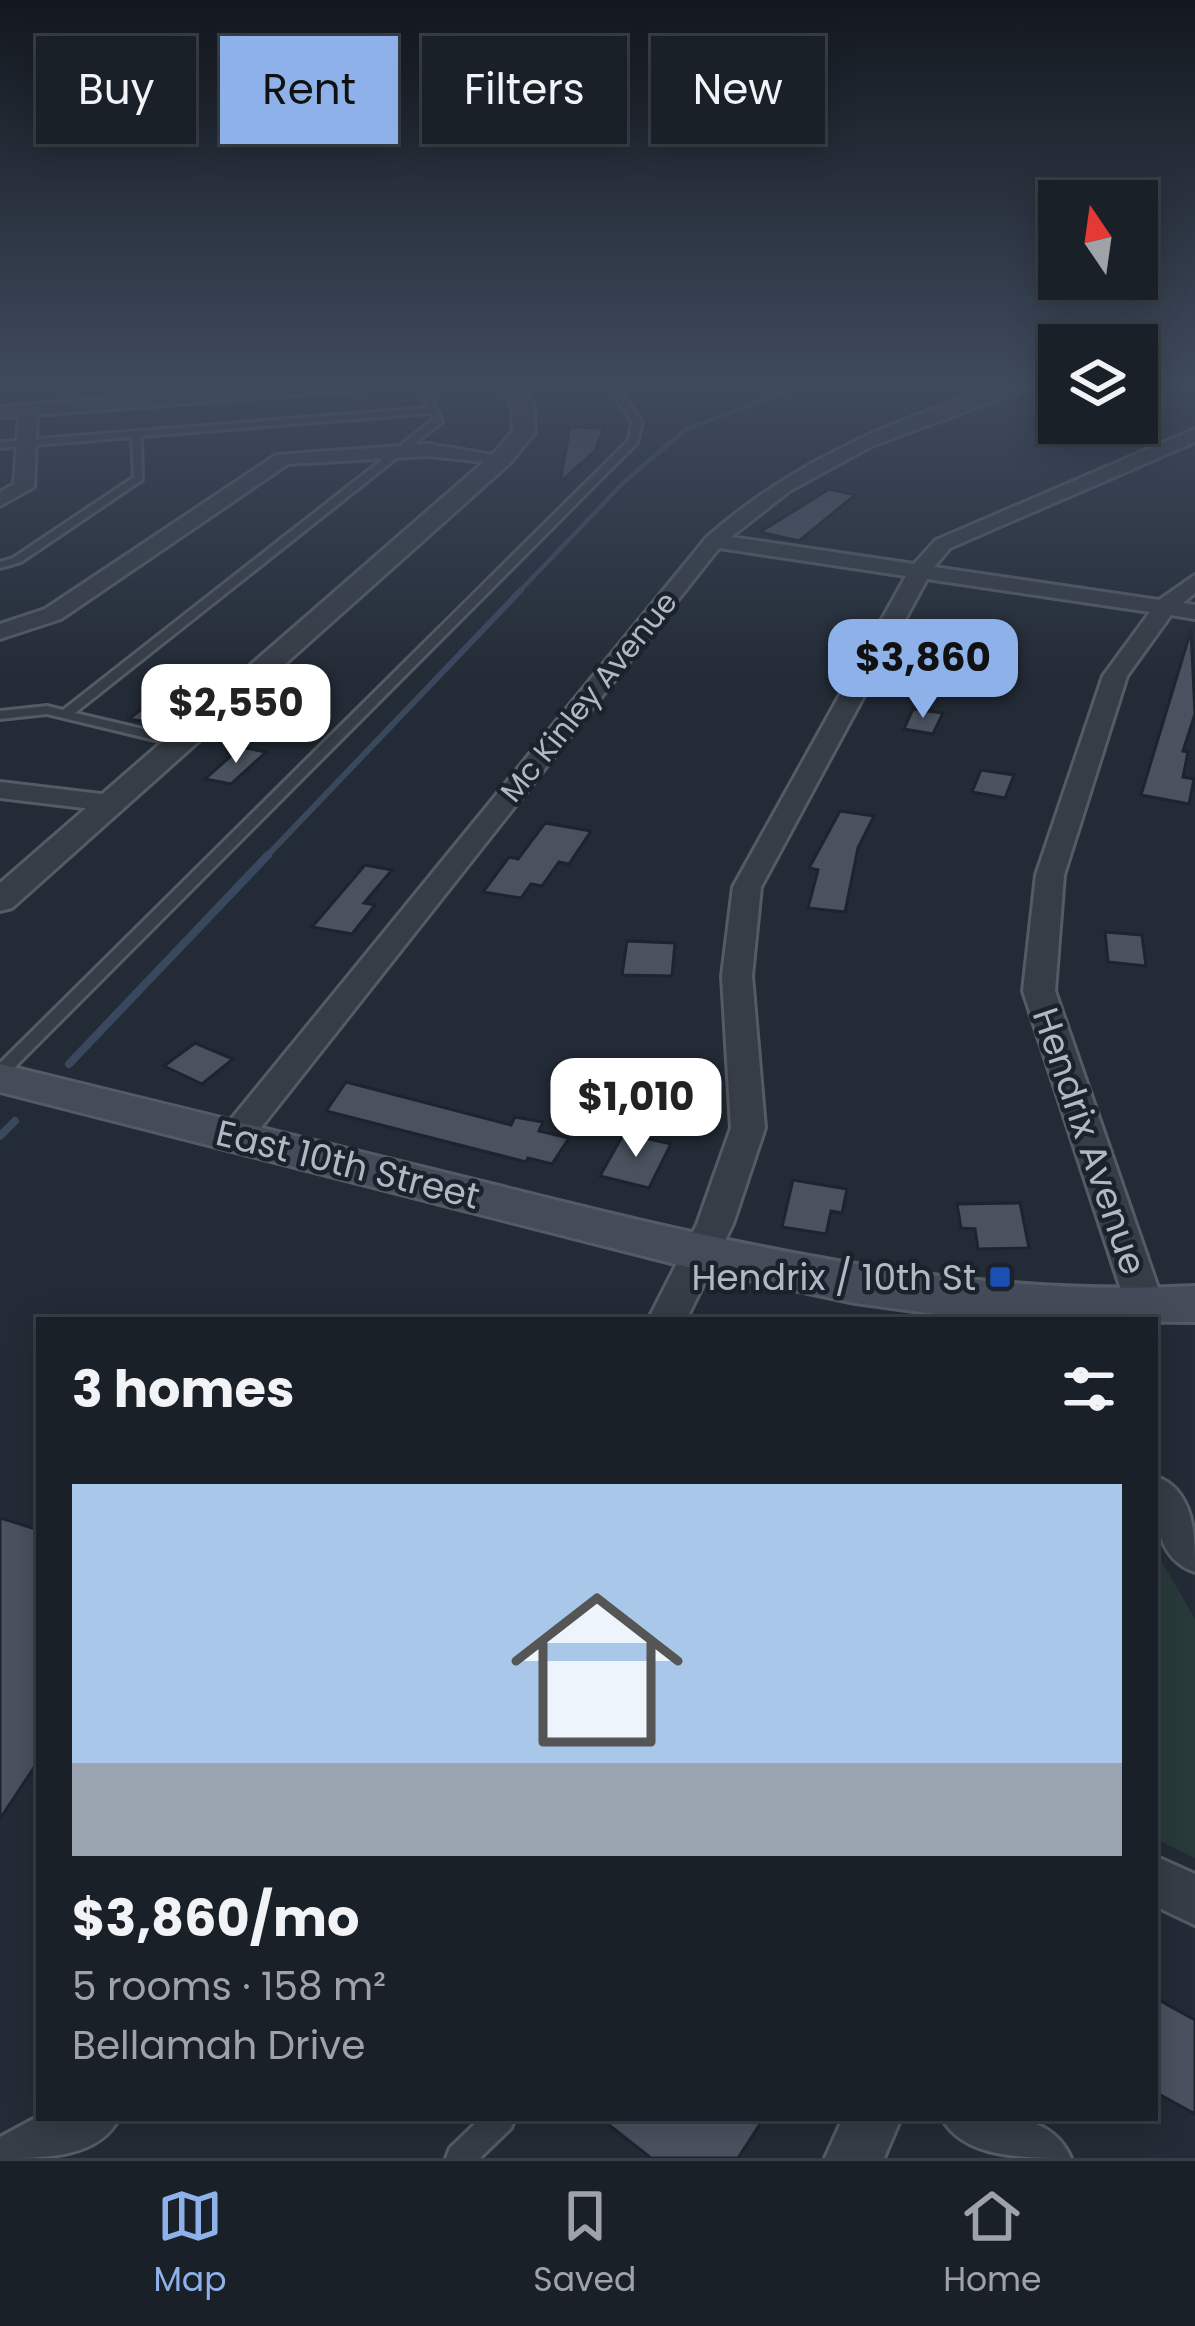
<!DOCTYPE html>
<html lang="en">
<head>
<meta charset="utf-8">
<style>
	:root { --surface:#1a2028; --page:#232830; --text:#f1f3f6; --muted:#9fa3a8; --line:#383e45; --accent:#8eb1ea }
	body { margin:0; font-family:Poppins,sans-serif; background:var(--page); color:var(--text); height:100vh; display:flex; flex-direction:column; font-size:45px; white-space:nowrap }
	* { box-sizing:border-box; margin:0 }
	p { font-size:39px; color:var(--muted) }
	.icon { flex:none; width:66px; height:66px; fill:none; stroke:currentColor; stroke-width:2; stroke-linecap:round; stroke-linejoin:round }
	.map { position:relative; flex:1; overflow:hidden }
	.sheet { position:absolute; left:36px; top:1317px; width:1122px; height:804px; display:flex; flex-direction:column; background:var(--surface); border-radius:0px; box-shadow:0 6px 30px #0003,0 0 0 3px var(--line) }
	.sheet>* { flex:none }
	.hud { position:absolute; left:36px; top:36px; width:1125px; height:108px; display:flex; gap:24px }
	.needle { width:78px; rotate:347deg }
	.fabs { position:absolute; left:1038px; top:180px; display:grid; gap:24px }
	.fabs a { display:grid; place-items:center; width:120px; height:120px; border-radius:0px; background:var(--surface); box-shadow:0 6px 30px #0003,0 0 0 3px var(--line); font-size:60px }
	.price { position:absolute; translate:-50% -102px; padding:0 27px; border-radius:24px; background:#fff; color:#222; font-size:39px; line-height:78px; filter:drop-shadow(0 3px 6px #0008) }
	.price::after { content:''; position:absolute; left:50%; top:72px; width:36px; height:27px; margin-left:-18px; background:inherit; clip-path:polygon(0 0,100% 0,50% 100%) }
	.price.current { background:var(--accent); color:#111 }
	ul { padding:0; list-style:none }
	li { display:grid; align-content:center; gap:24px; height:636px; padding:0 36px }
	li+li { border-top:3px solid var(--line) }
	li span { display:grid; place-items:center; height:372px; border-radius:0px; color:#555 }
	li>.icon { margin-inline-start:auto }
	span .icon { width:216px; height:216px; fill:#fffc; stroke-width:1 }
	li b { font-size:51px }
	h2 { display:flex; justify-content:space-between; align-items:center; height:144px; padding:0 36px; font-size:51px }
	.chip { padding:0 42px; border-radius:0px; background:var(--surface); box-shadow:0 6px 30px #0003,0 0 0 3px var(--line); font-size:42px; line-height:108px }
	.chip.current { background:var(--accent); color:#111 }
	.menu { display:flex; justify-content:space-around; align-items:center; height:168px; border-top:3px solid var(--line); background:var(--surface); font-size:33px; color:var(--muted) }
	.menu a { display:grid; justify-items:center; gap:6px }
	.menu .current { color:var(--accent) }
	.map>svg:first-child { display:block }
	.green { fill:#293a3b }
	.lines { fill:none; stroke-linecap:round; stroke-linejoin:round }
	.stream-far2 { stroke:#3a485d; stroke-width:4.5 }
	.stream-far1 { stroke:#3a485d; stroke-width:6 }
	.stream { stroke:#3a485d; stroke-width:8 }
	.building { fill:#4a525f; stroke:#1e242d; stroke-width:3 }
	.service-casing { stroke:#545b64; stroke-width:6 }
	.minor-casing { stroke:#545b64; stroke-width:6 }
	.tertiary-casing { stroke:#545b64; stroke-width:6 }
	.secondary-casing { stroke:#545b64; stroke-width:6 }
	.service { fill:#363d46; fill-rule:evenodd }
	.minor { fill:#363d46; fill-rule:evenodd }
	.tertiary { fill:#363d46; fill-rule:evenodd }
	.secondary { fill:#454c59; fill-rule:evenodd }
	.transit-dot { fill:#1a4fb4; stroke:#1c222b; stroke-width:4.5 }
	.labels { text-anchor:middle; stroke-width:9; stroke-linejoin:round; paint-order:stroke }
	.far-street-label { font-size:30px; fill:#b1b8c3; stroke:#1c222b }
	.street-label { font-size:36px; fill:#b1b8c3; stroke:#1c222b }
	.poi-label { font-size:36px; fill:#b1b8c3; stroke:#1c222b; text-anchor:end }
</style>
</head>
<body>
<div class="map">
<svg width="1195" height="2158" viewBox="0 0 1195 2158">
	<rect width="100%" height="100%" fill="#232b36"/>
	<!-- green -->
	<path class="green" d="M1155 1550 1195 1619V1858L1155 1839Z"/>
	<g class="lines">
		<!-- stream-far2 -->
		<path class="stream-far2" d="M518 593 624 482 685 430 812 382"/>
		<!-- stream-far1 -->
		<path class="stream-far1" d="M265 858 521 590"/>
		<!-- stream -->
		<g class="stream">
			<path d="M69 1064 268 855"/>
			<path d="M0 1136 15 1121"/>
		</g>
	</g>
	<!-- building -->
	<g class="building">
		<path d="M570 427 604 428 595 451 560 482Z"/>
		<path d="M829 489 855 495 799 541 760 532Z"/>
		<path d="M1191 630 1195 714 1183 751 1188 752 1183 777 1194 779 1189 804 1141 795Z"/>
		<path d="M150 702 185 705 160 724 129 719Z"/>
		<path d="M913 709 943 713 933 734 904 729Z"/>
		<path d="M241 747 266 752 231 784 205 779Z"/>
		<path d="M981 770 1014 775 1005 798 972 792Z"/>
		<path d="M840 811 874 816 858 848 845 912 808 908 818 870 809 868Z"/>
		<path d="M545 823 591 831 569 864 559 862 542 886 531 884 521 898 483 892 509 857 518 859Z"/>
		<path d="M365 865 392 870 364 903 375 905 352 934 312 927Z"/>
		<path d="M1105 932 1142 935 1146 966 1108 962Z"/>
		<path d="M627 941 675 943 672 976 622 975Z"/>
		<path d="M195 1043 233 1059 202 1084 164 1066Z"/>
		<path d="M346 1082 511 1125 515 1117 543 1122 539 1131 569 1138 552 1164 528 1158 526 1162 326 1111Z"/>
		<path d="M624 1133 671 1144 649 1188 600 1176Z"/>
		<path d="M793 1180 847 1189 842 1213 831 1211 826 1234 782 1227Z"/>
		<path d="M1020 1203 1029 1248 978 1249 975 1229 961 1228 957 1204Z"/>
		<path d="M0 1518 39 1530V1760L0 1819Z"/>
		<path d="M1155 1998 1195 2020V2114L1155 2092Z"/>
		<path d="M600 2118H764L738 2158H651Z"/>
	</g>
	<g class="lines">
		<defs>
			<g id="service">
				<path d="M415 382H423L442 422 75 713 185 739V745L180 746 47 714 0 719V711L47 706 63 710 434 419 431 413 141 436 142 480 21 562 0 568V562L13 558 134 477 132 437 0 448V442L428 408Z"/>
				<path d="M605 382H613L642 422 637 443 6 1076 0 1077V1063L629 440 632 422Z"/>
				<path d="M481 2118H515L511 2128 480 2158H446L450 2148Z"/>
			</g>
			<g id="minor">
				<path d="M325 382H403L394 387 37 415 34 487 0 506V492L14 484 19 416 0 417V407Z"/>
				<path d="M1017 382H1045L872 446 791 490 731 537 914 564 936 540 1195 429V442L950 548 934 567 1159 600 1195 575V593L1183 603 1195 605V619L1171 615 1127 676 1064 875 1055 991 1165 1308 1159 1318H1133L1127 1308 1023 991 1036 875 1103 676 1150 612 927 579 761 887 752 976 765 1128 733 1224 686 1320H648L697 1224 731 1128 722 976 733 887 906 576 719 548 248 1144H224L219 1136 224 1128 707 537C797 458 903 415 1017 382Z"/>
				<path d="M428 444 512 458 502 464 428 456 288 464 61 619 0 639V624L45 609 276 455Z"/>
				<path d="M0 782 109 795 122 803 109 811 0 798Z"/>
				<path d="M1155 1476C1195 1490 1195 1535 1195 1572 1154 1558 1155 1513 1155 1476Z"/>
				<path d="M1155 1856 1195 1874V1925L1155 1906Z"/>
				<path d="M39 2116V2118H119C99 2158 45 2158 0 2158V2137Z"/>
				<path d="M843 2118H901L884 2158H825Z"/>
				<path d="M942 2118C989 2118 1049 2107 1071 2158 1024 2158 963 2158 942 2118Z"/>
			</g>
			<path id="tertiary" d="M501 382H521L534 407 535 432 510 463 12 908 0 911V883L494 453 513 431 512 407Z"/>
			<path id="secondary" d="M0 1064C165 1104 330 1144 495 1185 728 1243 954 1298 1195 1286V1322L980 1320 855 1303 687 1267 0 1092Z"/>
		</defs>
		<!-- service casing -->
		<use href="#service" class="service-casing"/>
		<!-- minor casing -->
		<use href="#minor" class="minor-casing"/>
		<!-- tertiary casing -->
		<use href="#tertiary" class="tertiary-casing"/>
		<!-- secondary casing -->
		<use href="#secondary" class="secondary-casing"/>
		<!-- service -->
		<use href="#service" class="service"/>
		<!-- minor -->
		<use href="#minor" class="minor"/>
		<!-- tertiary -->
		<use href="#tertiary" class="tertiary"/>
		<!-- secondary -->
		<use href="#secondary" class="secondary"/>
	</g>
	<!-- sky -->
	<linearGradient id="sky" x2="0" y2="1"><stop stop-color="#13181e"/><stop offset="0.56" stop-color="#3f4a5d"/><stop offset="1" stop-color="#3f4a5d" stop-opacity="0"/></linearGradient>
	<rect width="1195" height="684" fill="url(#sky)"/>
	<!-- markers -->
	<rect class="transit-dot" x="988" y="1265" width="24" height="24" rx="6"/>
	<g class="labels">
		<!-- far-street labels -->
		<g class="far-street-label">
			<text transform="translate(589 697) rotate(-51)" y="10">Mc Kinley Avenue</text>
		</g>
		<!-- street labels -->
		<g class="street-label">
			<text transform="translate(1090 1141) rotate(71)" y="13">Hendrix Avenue</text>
			<text transform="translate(348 1164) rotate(14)" y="13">East 10th Street</text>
		</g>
		<!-- poi labels -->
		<g class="poi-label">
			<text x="976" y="1290">Hendrix / 10th St</text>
		</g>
	</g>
</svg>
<div class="fabs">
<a><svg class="needle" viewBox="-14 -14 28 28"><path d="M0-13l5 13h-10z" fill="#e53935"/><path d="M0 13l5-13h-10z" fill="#9fa3a8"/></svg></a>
<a><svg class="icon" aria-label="layers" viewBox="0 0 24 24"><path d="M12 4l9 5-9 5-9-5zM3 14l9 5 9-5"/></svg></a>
</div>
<b class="price current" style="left:923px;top:721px">$3,860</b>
<b class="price" style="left:236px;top:766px">$2,550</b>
<b class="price" style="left:636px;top:1160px">$1,010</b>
<div class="hud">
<a class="chip">Buy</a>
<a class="chip current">Rent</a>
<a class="chip">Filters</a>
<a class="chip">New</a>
</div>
<section class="sheet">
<h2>3 homes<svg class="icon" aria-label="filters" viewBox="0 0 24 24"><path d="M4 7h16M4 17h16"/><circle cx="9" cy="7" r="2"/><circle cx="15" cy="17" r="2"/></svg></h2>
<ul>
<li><span style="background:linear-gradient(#a9c7e8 75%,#9aa5b1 0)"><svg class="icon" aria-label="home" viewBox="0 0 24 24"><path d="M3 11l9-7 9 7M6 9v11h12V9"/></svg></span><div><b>$3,860/mo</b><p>5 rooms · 158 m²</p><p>Bellamah Drive</p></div></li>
</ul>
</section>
</div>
<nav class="menu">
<a class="current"><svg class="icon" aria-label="map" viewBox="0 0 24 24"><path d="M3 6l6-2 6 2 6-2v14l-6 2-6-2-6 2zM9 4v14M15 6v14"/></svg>Map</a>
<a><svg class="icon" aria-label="saved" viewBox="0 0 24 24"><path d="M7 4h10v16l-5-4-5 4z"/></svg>Saved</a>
<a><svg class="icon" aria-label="home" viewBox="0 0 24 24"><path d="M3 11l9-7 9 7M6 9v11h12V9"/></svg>Home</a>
</nav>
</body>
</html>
